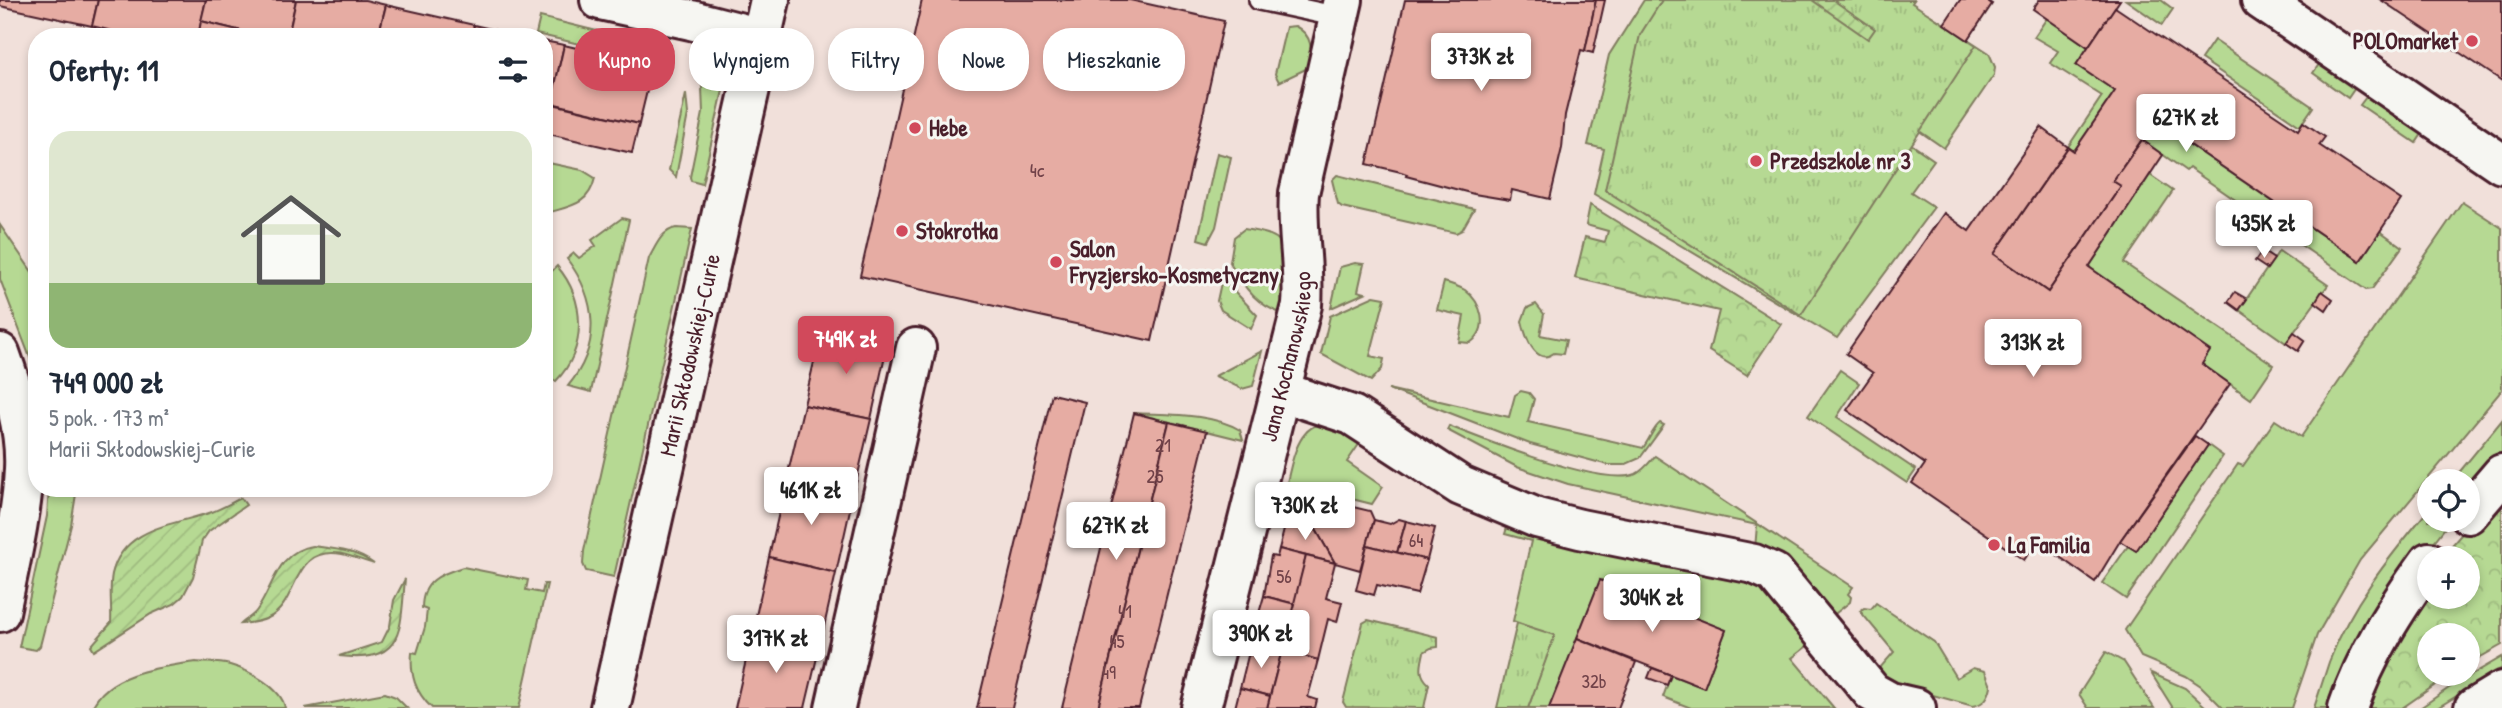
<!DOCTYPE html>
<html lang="pl">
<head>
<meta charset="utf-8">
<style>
	:root { --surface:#fff; --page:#f6f6f7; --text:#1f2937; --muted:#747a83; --line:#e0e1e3; --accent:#d1495b }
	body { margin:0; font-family:"Patrick Hand",sans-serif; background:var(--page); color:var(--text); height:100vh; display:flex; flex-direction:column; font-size:26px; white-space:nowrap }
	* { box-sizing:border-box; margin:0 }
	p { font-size:23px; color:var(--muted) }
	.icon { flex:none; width:38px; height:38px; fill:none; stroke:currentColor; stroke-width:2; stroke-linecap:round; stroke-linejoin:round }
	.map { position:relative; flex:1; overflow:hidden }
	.sheet { position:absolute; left:28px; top:28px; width:525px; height:469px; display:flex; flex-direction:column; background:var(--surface); border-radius:28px; box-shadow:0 4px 10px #0003 }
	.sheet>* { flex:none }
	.guide { position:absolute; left:574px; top:28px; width:665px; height:63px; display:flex; gap:14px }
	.tools { position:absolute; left:2417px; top:469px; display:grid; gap:14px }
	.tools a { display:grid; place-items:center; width:63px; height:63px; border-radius:50%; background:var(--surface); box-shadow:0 4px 10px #0003; font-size:35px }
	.price { position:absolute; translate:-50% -60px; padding:0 16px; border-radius:7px; background:#fff; color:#222; font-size:23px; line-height:46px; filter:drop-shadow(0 2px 4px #0008) }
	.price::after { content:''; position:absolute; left:50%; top:42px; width:21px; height:16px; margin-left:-10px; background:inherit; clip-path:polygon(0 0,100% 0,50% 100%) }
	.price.on { background:var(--accent); color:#fff }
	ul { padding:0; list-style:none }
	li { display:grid; align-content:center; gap:14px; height:371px; padding:0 21px }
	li+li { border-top:2px solid var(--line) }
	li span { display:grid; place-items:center; height:217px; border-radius:21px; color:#555 }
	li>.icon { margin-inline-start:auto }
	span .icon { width:126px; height:126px; fill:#fffc; stroke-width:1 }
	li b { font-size:30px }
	h2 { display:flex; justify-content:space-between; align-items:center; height:84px; padding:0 21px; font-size:30px }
	.chip { padding:0 24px; border-radius:28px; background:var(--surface); box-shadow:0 4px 10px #0003; font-size:24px; line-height:63px }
	.chip.on { background:var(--accent); color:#fff }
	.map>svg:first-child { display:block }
	.grass { fill:#b6d993; stroke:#807c5f; stroke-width:2 }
	.forest { fill:url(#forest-crowns); stroke:#807c5f; stroke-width:2 }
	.park { fill:url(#park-tufts); stroke:#807c5f; stroke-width:2 }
	.garden { fill:url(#garden-furrows); stroke:#807c5f; stroke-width:2 }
	.building { fill:#e6aca3; stroke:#4a1f2b; stroke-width:2 }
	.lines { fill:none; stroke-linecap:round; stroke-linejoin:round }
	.service-casing { stroke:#4a1f2b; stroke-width:24 }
	.minor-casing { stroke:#4a1f2b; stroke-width:44 }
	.tertiary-casing { stroke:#4a1f2b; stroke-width:44 }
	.service { stroke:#f6f6f2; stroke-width:19 }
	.minor { stroke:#f6f6f2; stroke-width:38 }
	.tertiary { stroke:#f6f6f2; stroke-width:38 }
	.poi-dot { fill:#d1495b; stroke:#f6f6f2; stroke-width:2.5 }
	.labels { text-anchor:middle; stroke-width:6; stroke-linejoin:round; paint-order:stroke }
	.number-label { font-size:19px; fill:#714249 }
	.poi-label { font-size:23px; font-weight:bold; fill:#4a1f2b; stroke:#f6f6f2; text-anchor:start }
	.street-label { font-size:23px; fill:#4a1f2b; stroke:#f6f6f2 }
</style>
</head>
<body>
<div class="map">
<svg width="2502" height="708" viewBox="0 0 2502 708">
	<defs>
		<pattern id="forest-crowns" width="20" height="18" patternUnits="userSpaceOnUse" patternTransform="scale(1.75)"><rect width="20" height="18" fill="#b6d993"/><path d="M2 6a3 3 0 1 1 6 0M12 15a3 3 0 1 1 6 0" fill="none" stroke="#9eba7f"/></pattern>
		<pattern id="park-tufts" width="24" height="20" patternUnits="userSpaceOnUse" patternTransform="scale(1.75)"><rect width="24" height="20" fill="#b6d993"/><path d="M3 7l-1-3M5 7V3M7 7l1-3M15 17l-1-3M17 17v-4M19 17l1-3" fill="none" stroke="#9eba7f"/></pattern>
		<pattern id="garden-furrows" width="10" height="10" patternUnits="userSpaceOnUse" patternTransform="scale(1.75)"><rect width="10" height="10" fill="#b6d993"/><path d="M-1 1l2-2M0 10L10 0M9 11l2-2" fill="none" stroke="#9eba7f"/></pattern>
	</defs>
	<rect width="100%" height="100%" fill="#f1e0da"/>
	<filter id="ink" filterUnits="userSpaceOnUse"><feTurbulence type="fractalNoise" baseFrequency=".0143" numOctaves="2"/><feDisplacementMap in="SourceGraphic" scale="14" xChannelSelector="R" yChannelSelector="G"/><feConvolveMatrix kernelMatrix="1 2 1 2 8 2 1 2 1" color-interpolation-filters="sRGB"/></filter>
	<g filter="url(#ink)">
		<!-- grass -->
		<g class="grass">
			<path d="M1644 0H1679L1878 121 1934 160 1911 192 1934 207 1837 338 1594 194 1604 149 1588 145 1609 55Z"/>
			<path d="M2126 0H2161L2173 9 2162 25Z"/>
			<path d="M1929 14 1989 53 1995 67 1994 75 1944 148 1883 106Z"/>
			<path d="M540 17 601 32 597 48 536 34Z"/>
			<path d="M2047 18 2088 47 2076 65 2115 91 2074 151 2068 147 2102 96 2050 63 2058 51 2034 37Z"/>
			<path d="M1295 26C1313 35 1312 50 1310 67L1279 82 1275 74 1286 27Z"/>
			<path d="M700 36 713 44 718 50 726 77 702 184 691 181 690 177 703 113Z"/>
			<path d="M2214 40 2313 107 2300 126 2201 59Z"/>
			<path d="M2322 60 2357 85 2348 98 2313 73Z"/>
			<path d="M2369 93 2424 131 2416 143 2360 105Z"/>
			<path d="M686 94 688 114 676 177 669 170Z"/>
			<path d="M2155 121 2360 261 2380 231 2402 247 2372 289 2366 290 2189 168 2186 171 2142 140Z"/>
			<path d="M1217 153 1231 157 1216 227 1208 242 1198 239Z"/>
			<path d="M544 162 582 170 595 178C589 206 569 206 544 214Z"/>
			<path d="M1337 175 1474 209 1462 230 1456 233 1342 207 1338 204 1332 180Z"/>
			<path d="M2150 175 2173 191 2124 263 2274 365 2251 399 2202 364 2209 351 2089 267Z"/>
			<path d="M2462 202 2502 228V390L2360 560 2317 635 2292 708H2223L2201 686 2186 676 2141 657 2125 630 2238 464 2243 466 2275 420 2301 437Z"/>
			<path d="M622 218 629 220 591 392 568 386C602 345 597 299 567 259L574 253 579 258 596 246 592 240Z"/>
			<path d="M0 225 37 279V376L0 279Z"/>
			<path d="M676 228 692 229 614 577 586 571 583 564 584 551 649 258C656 246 661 231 676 228Z"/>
			<path d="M1244 229C1254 231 1268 232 1276 238 1291 249 1283 296 1282 313 1258 307 1241 284 1230 262L1234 237Z"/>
			<path d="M2279 251 2328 285 2286 343 2239 310Z"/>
			<path d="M1355 263 1364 264 1358 291 1365 293 1331 308 1340 267Z"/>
			<path d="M557 266C586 300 587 349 556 381L544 376V279Z"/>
			<path d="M1222 278 1257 315 1251 329 1221 310 1217 301Z"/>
			<path d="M1444 282C1451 284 1458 286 1465 290 1482 303 1490 329 1470 343L1459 342 1464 316 1437 310Z"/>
			<path d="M1374 296 1385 298 1370 356 1384 359 1382 369 1371 381 1321 354 1330 316Z"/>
			<path d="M1536 304 1544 314 1540 335 1566 340 1563 354 1554 353C1535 367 1525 335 1522 321L1527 308Z"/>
			<path d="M1262 351 1253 386 1242 389 1215 376Z"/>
			<path d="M1840 370 1859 383 1837 417 1916 470 1907 483 1808 416Z"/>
			<path d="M1388 389 1509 417 1515 395 1521 391 1529 393 1534 399 1528 422 1643 448C1649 440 1654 427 1660 423L1664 425 1640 458 1624 465H1608L1530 444Z"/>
			<path d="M1134 413C1168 415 1211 413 1240 430L1243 440Z"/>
			<path d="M1320 417 1364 437 1347 462 1383 487 1372 504 1324 492C1310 493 1298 509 1285 505L1283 501C1289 478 1293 433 1317 425Z"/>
			<path d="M2502 420V461L2468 500V481H2452Z"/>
			<path d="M1449 426C1484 440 1604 488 1636 474 1644 470 1649 463 1655 456L1853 587 1848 594 1851 597 1850 602 1831 617 1755 549 1757 525 1568 484 1517 467 1447 430Z"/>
			<path d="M2208 445 2223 456 2126 599 2102 583 2128 546 2136 551Z"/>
			<path d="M49 488H77L71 525 40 646 36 650 19 647 47 516Z"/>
			<path d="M2429 509V520H2451L2393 594 2339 708H2314C2319 693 2324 677 2329 662 2351 604 2390 556 2429 509Z"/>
			<path d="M1509 521 1755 579 1808 639 1806 647 1792 658 1834 708H1691L1663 697 1671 675 1704 688 1726 630 1600 580 1549 708H1528L1554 636 1513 621 1531 541 1505 534Z"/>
			<path d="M463 567 528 580 526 590 542 593 544 584H547L519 708H432C415 692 410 675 412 652L417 653 425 627 427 610 422 608C422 581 440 574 463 567Z"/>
			<path d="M1876 603 1934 642 1956 678 1973 668 1985 671 1991 686C1989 696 1985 704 1973 706L1885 682 1878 670 1894 652 1860 611 1864 608 1871 609Z"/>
			<path d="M2106 652 2124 662 2154 708H2088L2079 694Z"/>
			<path d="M2502 657V668L2437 708H2420L2449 688Z"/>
			<path d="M196 662C206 663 219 662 230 665 248 670 282 688 285 708H92C108 672 162 667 196 662Z"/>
			<path d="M2151 673 2185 688 2207 708H2173Z"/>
			<path d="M385 693 396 697 407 708H305Z"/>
		</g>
		<!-- forest -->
		<g class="forest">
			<path d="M1590 205 1781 324 1747 375 1709 351 1719 311 1575 278 1585 237 1605 242 1608 231 1586 225Z"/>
			<path d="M2502 487V645L2468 664V635H2429V674H2451L2402 708H2358L2429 576V597H2468V558H2441Z"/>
		</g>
		<!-- park -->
		<g class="park">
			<path d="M1662 0H1914L1912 3 1976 45 1801 315 1605 190 1640 35Z"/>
			<path d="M1368 620 1438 637V647L1431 648 1424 652C1421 666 1418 674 1429 684L1424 708 1346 707 1343 702 1363 623Z"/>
			<path d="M1517 623 1555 635 1528 708H1497Z"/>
		</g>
		<!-- garden -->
		<g class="garden">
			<path d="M1812 0H1833L1875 29 1868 39Z"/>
			<path d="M241 498 246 505 209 531 202 541 193 577 183 596 174 604 151 614 94 651 91 646 111 623C112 607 109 590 112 574 123 527 174 525 212 512 221 509 231 503 241 498Z"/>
			<path d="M313 546C335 549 355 550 374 564 363 561 352 556 342 554 289 545 301 603 268 618 260 622 250 623 241 624 245 620 253 616 257 610 274 586 277 551 313 546Z"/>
			<path d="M405 579C400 630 405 664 339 656L382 642 390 626 394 600Z"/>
		</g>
		<!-- building -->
		<g class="building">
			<path d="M0 0H98L92 26 0 6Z"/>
			<path d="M98 0H206L198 37H136L92 26Z"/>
			<path d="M206 0H296L288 37H266L201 21Z"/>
			<path d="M296 0H365L386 5 378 37H288Z"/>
			<path d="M922 0H1130L1224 21 1152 341 860 276Z"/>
			<path d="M1405 0H1596L1585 51 1581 50 1565 115 1562 148 1550 199 1512 190 1510 200 1474 194 1406 176 1407 174 1401 172 1367 164Z"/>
			<path d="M1596 0H1605L1593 53 1585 51Z"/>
			<path d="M1960 0H1986L1992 4 1968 40 1944 24Z"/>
			<path d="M2039 0H2120L2088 47 2033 9Z"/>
			<path d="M2381 0H2502V81Z"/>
			<path d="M386 5 474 25 472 37H378Z"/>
			<path d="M2115 7 2298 130 2303 122 2325 137 2319 145 2401 200 2360 261 2155 121 2113 181 2121 186 2048 292 1994 254 2068 147 2074 151 2115 91 2076 65Z"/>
			<path d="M201 21 266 37H198Z"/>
			<path d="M474 25 526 37H472Z"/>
			<path d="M544 41 564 45 551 103 544 102Z"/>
			<path d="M564 45 653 66 639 124 551 103Z"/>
			<path d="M544 102 639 124 632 153 544 133Z"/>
			<path d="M2041 127 2068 147 1994 254 2048 292 2121 186 2113 181 2142 140 2163 155 2089 267 2210 351 2202 364 2230 384 2120 541 2095 582 2037 541 2024 560 1912 483 1925 464 1847 410 1873 373 1846 354 1944 213 1969 231Z"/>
			<path d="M2262 251 2274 259 2267 269 2255 261Z"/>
			<path d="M2322 291 2333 299 2326 310 2315 302Z"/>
			<path d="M2235 292 2247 299 2239 310 2228 302Z"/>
			<path d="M821 332 887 346 871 419 804 405Z"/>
			<path d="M2294 332 2305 340 2298 351 2286 343Z"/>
			<path d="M1052 394 1085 402 1012 708H977Z"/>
			<path d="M804 405 871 419 853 496 786 481Z"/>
			<path d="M1134 413 1169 422 1098 708H1062Z"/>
			<path d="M1169 422 1207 431 1139 708H1098Z"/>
			<path d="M2195 436 2208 445 2136 551 2120 541Z"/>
			<path d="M786 481 853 496 836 573 769 557Z"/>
			<path d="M1328 501 1370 511 1374 520 1360 570 1335 563 1311 521 1325 513Z"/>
			<path d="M1399 519 1406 521 1397 553 1367 545 1374 520 1390 524Z"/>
			<path d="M1311 521 1335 563 1279 549 1285 526 1297 528Z"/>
			<path d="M1406 521 1435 528 1427 560 1397 553Z"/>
			<path d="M1367 545 1427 560 1417 594 1377 585 1374 595 1356 590Z"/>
			<path d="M1279 549 1306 556 1295 604 1264 596 1271 556 1277 557Z"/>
			<path d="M1306 556 1335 563 1326 598 1342 602 1337 622 1328 619 1318 660 1282 650Z"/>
			<path d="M769 557 836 573 819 649 752 634Z"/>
			<path d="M1600 580 1726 630 1704 688 1577 638Z"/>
			<path d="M1264 596 1295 604 1282 650 1258 643 1259 635 1255 627Z"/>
			<path d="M752 634 819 649 805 708H735Z"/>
			<path d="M1577 638 1636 662 1618 708H1549Z"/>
			<path d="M1258 643 1282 650 1270 696 1240 688 1248 656 1256 651Z"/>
			<path d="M1282 650 1318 660 1308 697 1317 700 1315 708H1267Z"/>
			<path d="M1652 668 1671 675 1667 685 1648 678Z"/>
			<path d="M1240 688 1270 696 1267 708H1235Z"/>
		</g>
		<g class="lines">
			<defs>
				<path id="service" d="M1259 0 1339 17"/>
				<g id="minor">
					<path d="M600 0 691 20 761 38"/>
					<path d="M2261 0 2502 164"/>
					<path d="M1282 392 1352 415 1461 486 1537 518 1580 529 1754 564 1774 573 1872 692 1890 702 1916 708"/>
					<path d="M2468 514 2502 474"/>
					<path d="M835 708 916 348"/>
					<path id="s1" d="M1201 708 1302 305C1305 267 1296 231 1299 193L1343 0"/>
					<path d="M2348 708C2366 654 2396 608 2429 562"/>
				</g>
				<g id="tertiary">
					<path d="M0 353C13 389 26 430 24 469 22 515 9 567 0 612"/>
					<path id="s2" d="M610 708 770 0"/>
					<path d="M2474 708 2502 691"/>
				</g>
			</defs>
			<!-- service casing -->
			<use href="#service" class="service-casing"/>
			<!-- minor casing -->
			<use href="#minor" class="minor-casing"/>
			<!-- tertiary casing -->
			<use href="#tertiary" class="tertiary-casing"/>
			<!-- service -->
			<use href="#service" class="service"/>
			<!-- minor -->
			<use href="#minor" class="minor"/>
			<!-- tertiary -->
			<use href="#tertiary" class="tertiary"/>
		</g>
	</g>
	<!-- markers -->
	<g class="poi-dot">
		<circle cx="2472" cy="41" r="7"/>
		<circle cx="915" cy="128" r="7"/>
		<circle cx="1756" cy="161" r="7"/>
		<circle cx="902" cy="231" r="7"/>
		<circle cx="1056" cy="262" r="7"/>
		<circle cx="1994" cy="545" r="7"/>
	</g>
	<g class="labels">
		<!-- number labels -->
		<g class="number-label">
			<text x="1037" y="177">4c</text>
			<text x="1163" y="452">21</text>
			<text x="1155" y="483">25</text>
			<text x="1416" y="547">64</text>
			<text x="1284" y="583">56</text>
			<text x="1125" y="618">41</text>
			<text x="1117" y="648">45</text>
			<text x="1109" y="679">49</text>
			<text x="1594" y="688">32b</text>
		</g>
		<!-- poi labels -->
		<g class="poi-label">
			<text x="2458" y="49" text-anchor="end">POLOmarket</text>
			<text x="929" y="136">Hebe</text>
			<text x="1770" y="169">Przedszkole nr 3</text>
			<text x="916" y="239">Stokrotka</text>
			<text x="1070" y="257">Salon<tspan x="1070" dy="26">Fryzjersko-Kosmetyczny</tspan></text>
			<text x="2008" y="553">La Familia</text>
		</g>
		<!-- street labels -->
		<g class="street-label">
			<text dy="8" stroke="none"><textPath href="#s2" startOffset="362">Marii Skłodowskiej-Curie</textPath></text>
			<text dy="8" stroke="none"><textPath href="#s1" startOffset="362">Jana Kochanowskiego</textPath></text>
		</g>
	</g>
</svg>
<div class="tools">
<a><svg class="icon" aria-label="locate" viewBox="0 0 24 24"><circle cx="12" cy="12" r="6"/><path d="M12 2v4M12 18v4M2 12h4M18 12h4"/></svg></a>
<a>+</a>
<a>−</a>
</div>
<b class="price" style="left:1481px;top:93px">373K zł</b>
<b class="price" style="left:2186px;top:154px">627K zł</b>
<b class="price" style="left:2264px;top:260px">435K zł</b>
<b class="price on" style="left:846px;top:376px">749K zł</b>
<b class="price" style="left:2033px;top:379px">313K zł</b>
<b class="price" style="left:811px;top:527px">461K zł</b>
<b class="price" style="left:1305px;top:542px">730K zł</b>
<b class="price" style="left:1116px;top:562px">627K zł</b>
<b class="price" style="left:1652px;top:634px">304K zł</b>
<b class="price" style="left:1261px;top:670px">390K zł</b>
<b class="price" style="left:776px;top:675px">317K zł</b>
<div class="guide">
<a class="chip on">Kupno</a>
<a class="chip">Wynajem</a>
<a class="chip">Filtry</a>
<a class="chip">Nowe</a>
<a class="chip">Mieszkanie</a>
</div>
<section class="sheet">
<h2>Oferty: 11<svg class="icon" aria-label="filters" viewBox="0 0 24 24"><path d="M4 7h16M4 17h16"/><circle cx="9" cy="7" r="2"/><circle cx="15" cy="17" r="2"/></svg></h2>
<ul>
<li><span style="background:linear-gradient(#dfe7d0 70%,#8fb573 0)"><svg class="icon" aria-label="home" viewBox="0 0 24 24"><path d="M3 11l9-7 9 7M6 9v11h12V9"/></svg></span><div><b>749 000 zł</b><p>5 pok. · 173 m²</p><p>Marii Skłodowskiej-Curie</p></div></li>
</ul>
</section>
</div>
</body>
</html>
